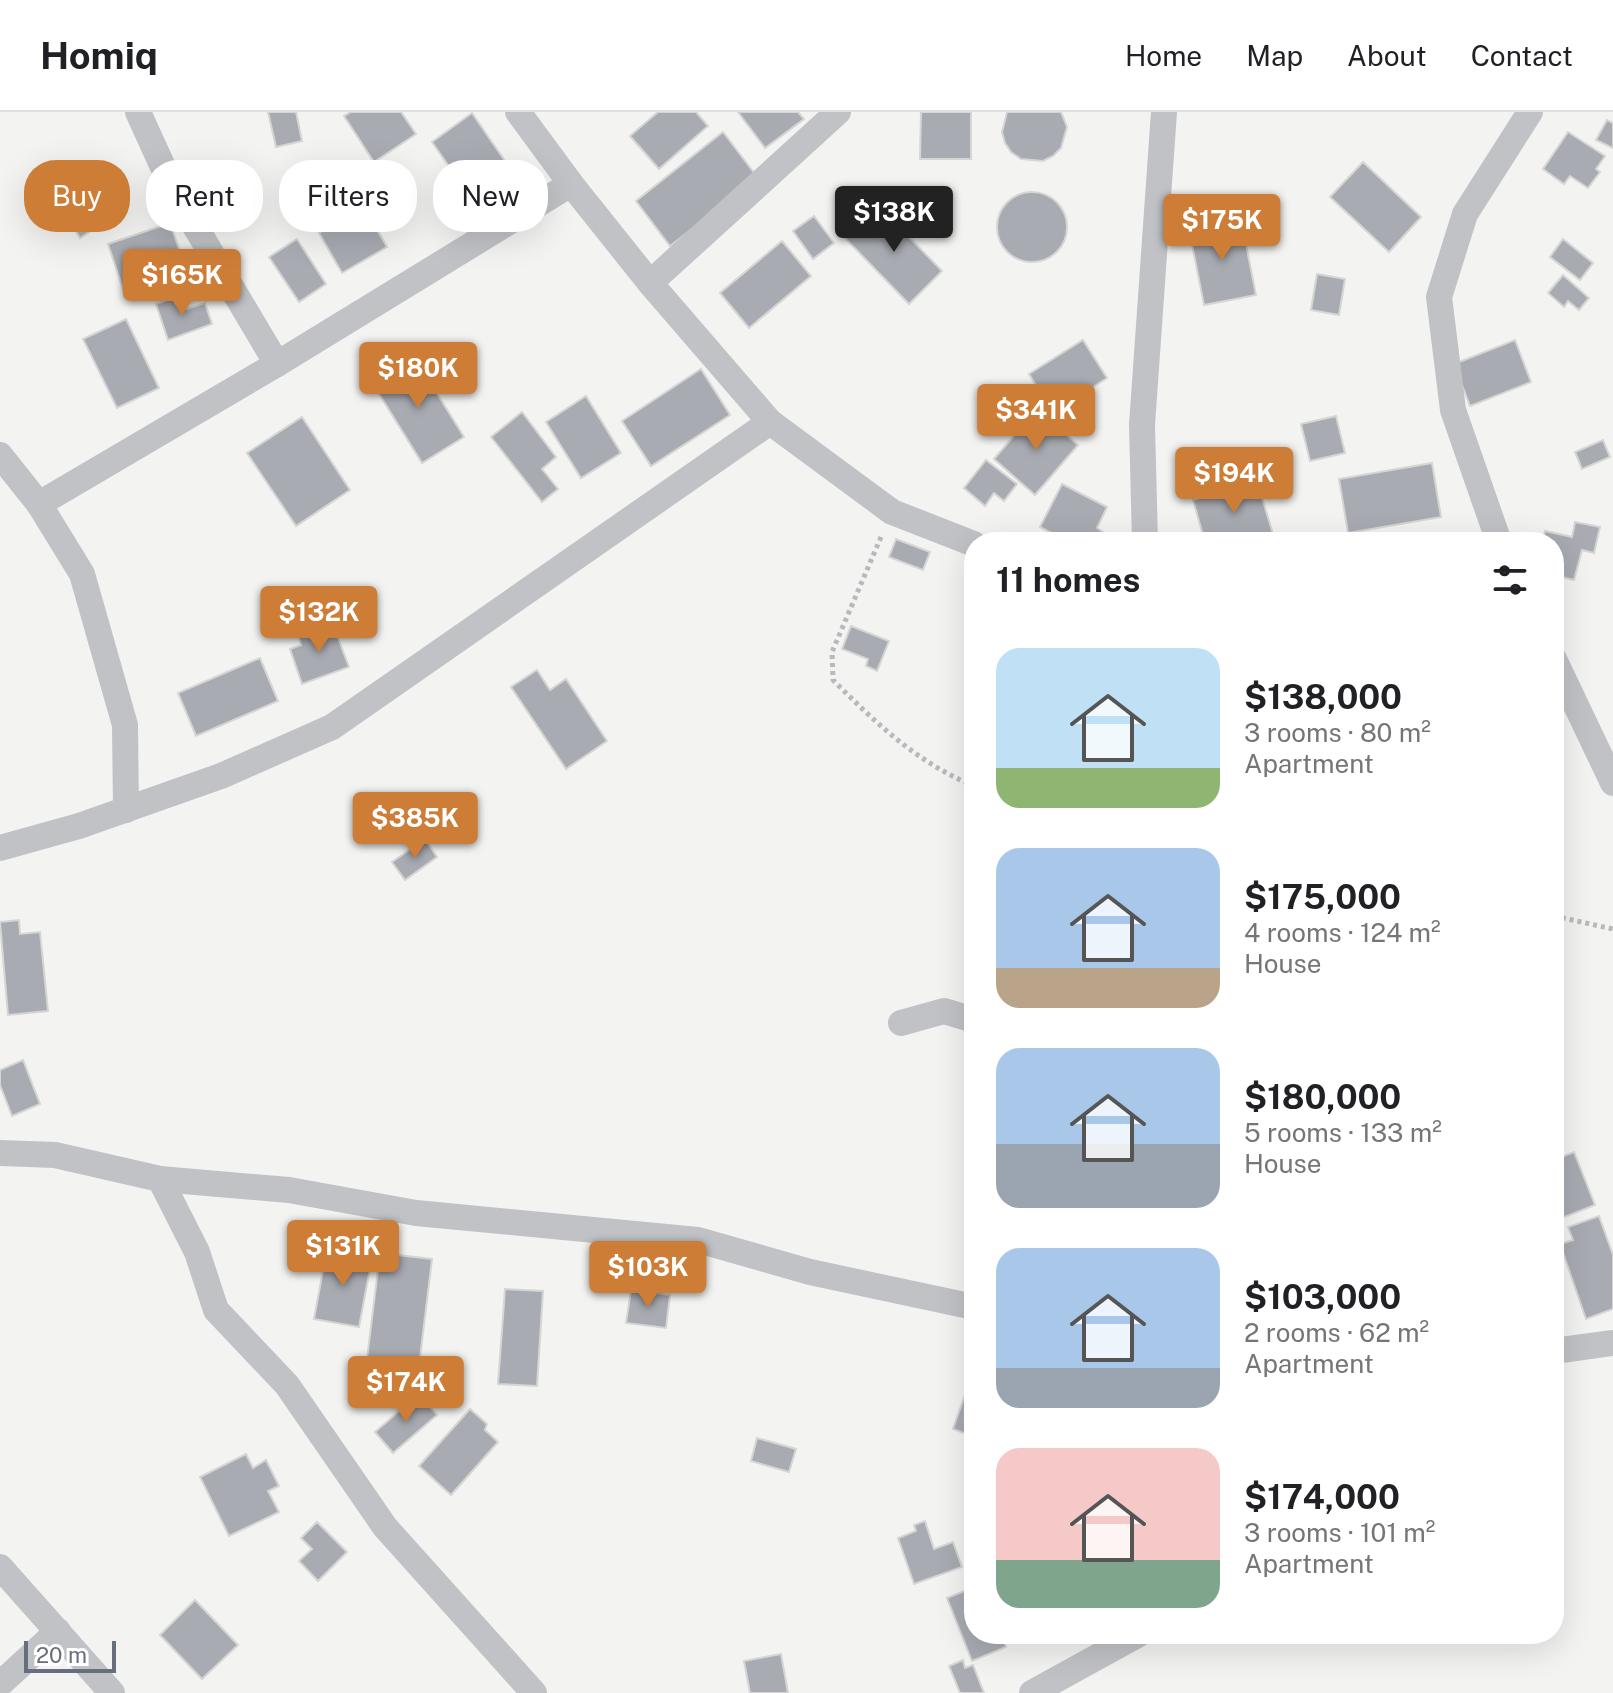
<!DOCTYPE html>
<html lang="en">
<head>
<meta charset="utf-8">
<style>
	:root { --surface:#fff; --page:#f6f6f6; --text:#202124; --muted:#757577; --line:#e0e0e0; --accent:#ce7d37 }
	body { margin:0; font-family:"Public Sans",sans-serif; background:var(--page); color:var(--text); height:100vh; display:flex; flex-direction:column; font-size:30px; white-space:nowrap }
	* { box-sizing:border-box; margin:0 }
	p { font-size:26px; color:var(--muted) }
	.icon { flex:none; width:44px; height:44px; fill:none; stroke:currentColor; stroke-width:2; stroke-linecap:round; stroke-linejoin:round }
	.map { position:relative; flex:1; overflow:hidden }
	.panel { position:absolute; left:964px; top:420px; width:600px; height:1112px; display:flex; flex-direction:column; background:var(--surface); border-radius:32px; box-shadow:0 8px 32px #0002 }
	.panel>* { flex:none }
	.top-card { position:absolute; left:24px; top:48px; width:760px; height:72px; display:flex; gap:16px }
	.scale { position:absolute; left:24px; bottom:20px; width:92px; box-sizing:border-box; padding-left:8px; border:4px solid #676e7e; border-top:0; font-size:22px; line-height:28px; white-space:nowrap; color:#676e7e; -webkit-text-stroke:6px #fff; paint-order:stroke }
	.price { position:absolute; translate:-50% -68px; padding:0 18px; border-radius:8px; background:var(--accent); color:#fff; font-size:26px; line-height:52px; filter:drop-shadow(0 2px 4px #0008) }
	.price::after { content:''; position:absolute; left:50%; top:48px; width:24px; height:18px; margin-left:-12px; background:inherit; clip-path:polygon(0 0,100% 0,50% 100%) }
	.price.current { background:#222; color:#fff }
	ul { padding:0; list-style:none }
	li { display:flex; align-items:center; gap:24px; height:200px; padding:0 32px }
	li span { display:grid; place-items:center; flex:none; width:224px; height:160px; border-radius:24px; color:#555 }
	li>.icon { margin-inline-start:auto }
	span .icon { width:96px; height:96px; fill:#fffc; stroke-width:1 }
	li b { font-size:34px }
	h2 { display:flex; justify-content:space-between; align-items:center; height:96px; padding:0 32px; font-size:34px }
	.chip { padding:0 28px; border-radius:32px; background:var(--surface); box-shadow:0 8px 32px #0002; font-size:28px; line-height:72px }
	.chip.current { background:var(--accent); color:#fff }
	header { display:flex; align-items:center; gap:48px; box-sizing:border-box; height:112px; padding:0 40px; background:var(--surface); border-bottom:2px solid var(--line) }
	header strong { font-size:38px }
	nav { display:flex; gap:44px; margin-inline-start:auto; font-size:28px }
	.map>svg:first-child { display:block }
	.building { fill:#a8abb2; stroke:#d5d5d4; stroke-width:2 }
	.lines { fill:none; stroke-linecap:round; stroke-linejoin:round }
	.path { stroke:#b8b9bc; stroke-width:5; stroke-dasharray:4 4; stroke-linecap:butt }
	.minor { stroke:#c1c2c6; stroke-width:26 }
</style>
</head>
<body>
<header>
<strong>Homiq</strong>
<nav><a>Home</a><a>Map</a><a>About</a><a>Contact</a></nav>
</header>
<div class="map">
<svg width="1613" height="1581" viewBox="0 0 1613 1581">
	<rect width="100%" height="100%" fill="#f3f4f1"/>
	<!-- building -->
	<g class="building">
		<path d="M268 0H296L302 29 276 35Z"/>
		<path d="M351 0H401L416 22 374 50 344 4Z"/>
		<path d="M658 0H696L708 14 659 57 630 24Z"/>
		<path d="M738 0H798L804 7 765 36Z"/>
		<path d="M921 0H971V47H920Z"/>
		<path d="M1007 0H1061L1067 15 1061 36 1053 44 1043 49 1021 47 1011 40 1005 31 1002 20Z"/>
		<path d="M472 1 509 55 469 83 432 30Z"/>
		<path d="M1607 8 1613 11V36L1596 28Z"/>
		<path d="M723 20 758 66 670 134 636 89Z"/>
		<path d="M1568 20 1605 44 1596 57 1600 60 1588 76 1570 64 1564 72 1543 57Z"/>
		<path d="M1363 50 1421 105 1389 140 1330 85Z"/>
		<circle cx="1032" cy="115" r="35"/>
		<path d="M76 81 97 115 80 126 59 92Z"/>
		<path d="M878 93 942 159 909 192 845 126Z"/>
		<path d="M364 95 387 135 342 161 319 121Z"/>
		<path d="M814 104 834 131 813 147 793 119Z"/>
		<path d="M1241 107 1256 183 1204 193 1189 117Z"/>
		<path d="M170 111 188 162 125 183 108 132Z"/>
		<path d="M297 127 326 172 299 190 269 145Z"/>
		<path d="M1563 127 1593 151 1580 168 1550 145Z"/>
		<path d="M782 129 811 164 749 216 720 181Z"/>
		<path d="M1317 162 1345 167 1339 203 1311 198Z"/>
		<path d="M1563 163 1589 186 1579 198 1568 189 1564 195 1548 181Z"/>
		<path d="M181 183 187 197 205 191 212 212 168 228 156 192Z"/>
		<path d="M126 207 159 276 117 296 83 227Z"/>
		<path d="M1083 228 1107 266 1053 301 1029 262Z"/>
		<path d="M1515 228 1531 270 1470 294 1454 252Z"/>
		<path d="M415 246 464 325 422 351 373 272Z"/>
		<path d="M701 257 730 303 651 354 622 309Z"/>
		<path d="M586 284 621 341 581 366 546 310Z"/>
		<path d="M1037 297 1078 333 1035 383 994 347Z"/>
		<path d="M522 300 556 345 542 357 558 377 542 390 491 325Z"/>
		<path d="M1336 304 1345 341 1310 349 1301 312Z"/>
		<path d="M302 305 350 378 296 414 247 341Z"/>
		<path d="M1603 328 1610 345 1582 357 1575 340Z"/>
		<path d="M986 348 1017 372 1004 389 994 381 985 394 964 376Z"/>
		<path d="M1432 351 1441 405 1348 421 1339 367Z"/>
		<path d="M1257 369 1273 422 1247 430H1205L1193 388Z"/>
		<path d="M1062 372 1107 395 1097 416 1103 420 1098 430H1068L1040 415Z"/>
		<path d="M1575 410 1600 415 1594 441 1582 438 1574 468 1554 463V430H1542L1545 419 1572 425Z"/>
		<path d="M896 427 930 440 923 458 889 445Z"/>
		<path d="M332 510 349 555 302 572 290 537 301 533 298 522Z"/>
		<path d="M851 514 889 529 877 559 866 554 868 547 842 537Z"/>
		<path d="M260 546 278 589 196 624 178 581Z"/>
		<path d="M537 558 550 578 566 567 607 629 566 657 511 575Z"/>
		<path d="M425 727 437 745 405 768 392 750Z"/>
		<path d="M19 808 20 822 40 820 48 899 8 903 0 810Z"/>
		<path d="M23 948 40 992 12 1004 0 973V958Z"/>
		<path d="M1574 1040 1595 1093 1554 1109V1048Z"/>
		<path d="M1599 1104 1613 1143V1197L1586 1207 1560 1132 1573 1128 1568 1115Z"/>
		<path d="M327 1137 372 1146 359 1215 314 1207Z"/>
		<path d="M380 1141 432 1147 419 1254 367 1247Z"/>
		<path d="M1554 1169 1562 1191 1554 1194Z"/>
		<path d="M505 1177 543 1179 537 1274 498 1272Z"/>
		<path d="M631 1178 670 1183 666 1216 626 1211Z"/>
		<path d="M974 1257V1325L953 1317Z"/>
		<path d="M419 1282 437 1303 393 1341 375 1320Z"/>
		<path d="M470 1297 487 1312 485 1318 498 1330 451 1383 419 1354Z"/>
		<path d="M757 1326 796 1337 789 1360 751 1349Z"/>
		<path d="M246 1342 253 1356 266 1348 279 1374 268 1379 279 1400 229 1424 200 1365Z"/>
		<path d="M925 1409 934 1437 953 1430 962 1455 914 1472 898 1426 916 1419 914 1413Z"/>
		<path d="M317 1410 347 1440 318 1469 299 1449 312 1437 301 1426Z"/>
		<path d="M974 1475V1522H1001L1006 1535 972 1549 947 1486Z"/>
		<path d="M195 1488 238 1533 202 1567 160 1523Z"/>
		<path d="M781 1542 788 1581H750L744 1549Z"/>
		<path d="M963 1548 965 1556 973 1553 984 1581H960L949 1554Z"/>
	</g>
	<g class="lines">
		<!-- path -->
		<g class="path">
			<path d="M881 425 832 540 833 568C876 611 916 650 974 674"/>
			<path d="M1554 804 1613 817"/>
		</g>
		<!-- minor -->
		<g class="minor">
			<path d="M138 0 173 77 277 252"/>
			<path d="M518 0 571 72 650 171 770 310 892 400 974 432"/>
			<path d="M650 171 838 0"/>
			<path d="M0 343 39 392"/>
			<path d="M1145 430 1142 313 1164 0"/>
			<path d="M1499 430 1453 298 1439 185 1465 102 1530 0"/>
			<path d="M1554 547 1613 671"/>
			<path d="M126 698 125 613 82 462 39 392 277 252 571 72"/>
			<path d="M0 736 79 714 221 664 332 615 770 310"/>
			<path d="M901 911 944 899 974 908"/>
			<path d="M0 1041 55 1043 160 1067 289 1078 416 1101 698 1128 810 1160 974 1195"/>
			<path d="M160 1067 197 1140 216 1198 287 1273 385 1415 534 1581"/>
			<path d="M1554 1239 1613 1231"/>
			<path d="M0 1455 112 1581"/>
			<path d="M0 1572 58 1519"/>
			<path d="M1032 1581 1139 1522"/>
		</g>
	</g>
</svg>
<div class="scale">20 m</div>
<b class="price current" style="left:894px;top:142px">$138K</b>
<b class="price" style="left:1222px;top:150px">$175K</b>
<b class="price" style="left:182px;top:205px">$165K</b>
<b class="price" style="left:418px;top:298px">$180K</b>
<b class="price" style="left:1036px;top:340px">$341K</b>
<b class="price" style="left:1234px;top:403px">$194K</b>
<b class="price" style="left:319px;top:542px">$132K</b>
<b class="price" style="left:415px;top:748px">$385K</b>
<b class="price" style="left:343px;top:1176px">$131K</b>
<b class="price" style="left:648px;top:1197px">$103K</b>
<b class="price" style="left:406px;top:1312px">$174K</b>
<div class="top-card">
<a class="chip current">Buy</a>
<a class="chip">Rent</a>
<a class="chip">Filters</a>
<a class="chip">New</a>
</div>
<section class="panel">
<h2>11 homes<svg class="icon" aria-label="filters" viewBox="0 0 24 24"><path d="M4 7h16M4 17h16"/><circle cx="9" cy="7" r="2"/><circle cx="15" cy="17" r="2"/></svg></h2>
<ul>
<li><span style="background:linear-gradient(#bfe0f5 75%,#8fb573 0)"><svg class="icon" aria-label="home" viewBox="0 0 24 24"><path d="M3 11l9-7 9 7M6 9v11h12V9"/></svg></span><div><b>$138,000</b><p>3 rooms · 80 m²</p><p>Apartment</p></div></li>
<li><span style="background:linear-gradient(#a9c7e8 75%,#b9a48a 0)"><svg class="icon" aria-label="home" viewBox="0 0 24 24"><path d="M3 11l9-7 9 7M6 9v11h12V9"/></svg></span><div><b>$175,000</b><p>4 rooms · 124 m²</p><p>House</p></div></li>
<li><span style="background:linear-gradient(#a9c7e8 60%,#9aa5b1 0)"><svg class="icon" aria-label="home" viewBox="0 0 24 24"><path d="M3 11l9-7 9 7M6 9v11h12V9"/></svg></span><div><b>$180,000</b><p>5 rooms · 133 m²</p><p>House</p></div></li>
<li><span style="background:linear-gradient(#a9c7e8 75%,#9aa5b1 0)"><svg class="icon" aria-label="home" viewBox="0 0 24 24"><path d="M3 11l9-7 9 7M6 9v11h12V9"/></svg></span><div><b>$103,000</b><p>2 rooms · 62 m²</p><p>Apartment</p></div></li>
<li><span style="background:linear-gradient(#f6c9c9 70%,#7fa58c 0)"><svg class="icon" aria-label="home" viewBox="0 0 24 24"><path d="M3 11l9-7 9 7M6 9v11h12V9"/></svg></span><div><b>$174,000</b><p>3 rooms · 101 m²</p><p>Apartment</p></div></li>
</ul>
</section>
</div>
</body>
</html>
